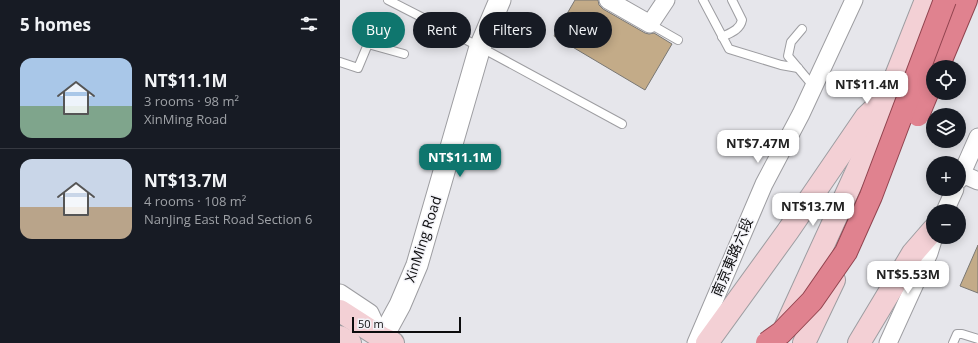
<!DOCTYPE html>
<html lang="en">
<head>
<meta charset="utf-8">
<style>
	:root { --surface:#171b24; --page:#242831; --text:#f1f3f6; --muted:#9ea1a6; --line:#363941; --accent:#0f766e }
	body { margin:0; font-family:"Open Sans","Noto Sans TC",sans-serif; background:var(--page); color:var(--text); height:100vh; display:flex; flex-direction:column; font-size:15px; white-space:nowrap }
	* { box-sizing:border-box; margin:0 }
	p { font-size:13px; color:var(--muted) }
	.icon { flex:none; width:22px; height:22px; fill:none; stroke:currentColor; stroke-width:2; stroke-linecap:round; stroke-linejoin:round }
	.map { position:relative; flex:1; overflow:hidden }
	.drawer { display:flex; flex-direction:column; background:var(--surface); width:340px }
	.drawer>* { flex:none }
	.top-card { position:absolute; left:12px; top:12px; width:380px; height:36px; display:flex; gap:8px }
	.buttons { position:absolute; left:586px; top:60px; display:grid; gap:8px }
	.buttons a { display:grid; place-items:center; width:40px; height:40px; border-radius:50%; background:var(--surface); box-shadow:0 2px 10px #0003; font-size:20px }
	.scale { position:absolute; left:12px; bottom:10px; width:109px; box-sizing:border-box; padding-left:4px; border:2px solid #0c0c0d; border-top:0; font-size:11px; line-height:14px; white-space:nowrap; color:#0c0c0d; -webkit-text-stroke:3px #f3f3f8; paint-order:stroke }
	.price { position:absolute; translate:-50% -34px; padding:0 9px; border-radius:8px; background:#fff; color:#222; font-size:13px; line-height:26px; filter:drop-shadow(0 1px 2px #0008) }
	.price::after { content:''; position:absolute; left:50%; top:24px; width:12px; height:9px; margin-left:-6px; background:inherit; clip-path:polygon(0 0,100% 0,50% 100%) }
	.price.on { background:var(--accent); color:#fff }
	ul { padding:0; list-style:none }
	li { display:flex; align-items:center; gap:12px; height:100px; padding:0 20px }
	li+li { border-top:1px solid var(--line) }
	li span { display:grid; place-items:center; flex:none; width:112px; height:80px; border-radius:12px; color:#555 }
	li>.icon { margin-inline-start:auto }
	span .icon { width:48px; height:48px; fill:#fffc; stroke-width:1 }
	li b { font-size:17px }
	h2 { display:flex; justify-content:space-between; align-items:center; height:48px; padding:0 20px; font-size:17px }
	.chip { padding:0 14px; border-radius:18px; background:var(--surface); box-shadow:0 2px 10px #0003; font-size:14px; line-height:36px }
	.chip.on { background:var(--accent); color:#fff }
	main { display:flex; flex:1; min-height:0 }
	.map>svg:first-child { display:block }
	.building { fill:#c3ab88; stroke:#797773 }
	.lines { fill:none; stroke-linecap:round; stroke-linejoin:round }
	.service-casing { stroke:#9d9da1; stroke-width:10 }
	.minor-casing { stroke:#9d9da1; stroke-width:19 }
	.tertiary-casing { stroke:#9d9da1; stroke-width:23 }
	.secondary-casing { stroke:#9d9da1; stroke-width:24 }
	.trunk-casing { stroke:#91444f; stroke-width:24 }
	.service { stroke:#fff; stroke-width:8 }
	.minor { stroke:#fff; stroke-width:17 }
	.tertiary { stroke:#fff; stroke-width:21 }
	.secondary { stroke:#f3d0d5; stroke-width:22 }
	.trunk { stroke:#e0828f; stroke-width:22 }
	.trunk-bridge-casing { stroke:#91444f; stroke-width:24; stroke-linecap:butt }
	.trunk-bridge { stroke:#e0828f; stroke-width:22 }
	.labels { text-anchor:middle; stroke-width:3; stroke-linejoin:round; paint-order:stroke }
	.street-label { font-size:14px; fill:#0c0c0d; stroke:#f3f3f8 }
</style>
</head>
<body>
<main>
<section class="drawer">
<h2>5 homes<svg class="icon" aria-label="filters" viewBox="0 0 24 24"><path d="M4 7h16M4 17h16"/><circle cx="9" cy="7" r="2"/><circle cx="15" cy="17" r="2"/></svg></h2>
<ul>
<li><span style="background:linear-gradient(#a9c7e8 60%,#7fa58c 0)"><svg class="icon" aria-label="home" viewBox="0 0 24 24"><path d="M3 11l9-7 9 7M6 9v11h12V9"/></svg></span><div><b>NT$11.1M</b><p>3 rooms · 98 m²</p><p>XinMing Road</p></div></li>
<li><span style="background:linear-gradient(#c9d6e8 60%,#b9a48a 0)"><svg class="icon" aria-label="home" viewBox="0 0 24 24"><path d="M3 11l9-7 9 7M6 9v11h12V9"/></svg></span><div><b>NT$13.7M</b><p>4 rooms · 108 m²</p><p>NanJing East Road Section 6</p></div></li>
</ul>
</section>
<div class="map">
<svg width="638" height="343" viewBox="0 0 638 343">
	<rect width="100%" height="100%" fill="#e6e6eb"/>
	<!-- building -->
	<g class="building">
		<path d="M235 0H258L259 5 263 9 305 33 309 34 314 33 332 44 305 90 214 36Z"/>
		<path d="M638 245V293L620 286Z"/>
	</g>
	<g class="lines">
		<defs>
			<g id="service">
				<path d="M48 0 140 47 282 124"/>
				<path d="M363 0 389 49 441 65 458 68"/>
				<path d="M310 24 338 40"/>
				<path d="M462 29 451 42 448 56 474 87"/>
				<path d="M382 37C390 33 400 30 402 20L392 0"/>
				<path d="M0 62 18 68 28 44 64 54"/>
				<path d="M613 343 617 334H622L638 339"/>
			</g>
			<g id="minor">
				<path d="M268 0 310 24 326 0"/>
				<path d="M622 174 638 181"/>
				<path d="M619 180 638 137"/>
				<path d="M605 211 615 189"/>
				<path d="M0 293 30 313 42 339"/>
				<path d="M356 343 424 184 461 114 514 0"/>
				<path d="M548 343 589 253 594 237"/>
			</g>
			<path id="tertiary" d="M42 338 60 305 77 265 140 47 160 0"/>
			<g id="secondary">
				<path d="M0 311 42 338 53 343"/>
				<path d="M446 326 538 125 548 96 586 0"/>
				<path d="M0 337 10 343"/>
				<path d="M367 343 448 231 526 117 543 101"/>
				<path d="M464 343 494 280"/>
				<path d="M519 343 573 253 593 230"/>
			</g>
			<path id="trunk" d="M598 67 626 0"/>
		</defs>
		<!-- service casing -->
		<use href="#service" class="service-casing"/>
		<!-- minor casing -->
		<use href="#minor" class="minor-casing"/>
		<!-- tertiary casing -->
		<use href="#tertiary" class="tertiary-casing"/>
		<!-- secondary casing -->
		<use href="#secondary" class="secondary-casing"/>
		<!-- trunk casing -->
		<use href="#trunk" class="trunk-casing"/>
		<!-- service -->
		<use href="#service" class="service"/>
		<!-- minor -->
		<use href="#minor" class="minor"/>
		<!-- tertiary -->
		<use href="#tertiary" class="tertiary"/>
		<!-- secondary -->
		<use href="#secondary" class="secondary"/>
		<!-- trunk -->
		<use href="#trunk" class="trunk"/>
		<defs>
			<g id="trunk-bridge">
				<path d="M578 115 593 79"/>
				<path d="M427 343 441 333 472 301 506 252 531 196 605 0"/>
			</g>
		</defs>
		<!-- trunk-bridge casing -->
		<use href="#trunk-bridge" class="trunk-bridge-casing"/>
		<!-- trunk-bridge -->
		<use href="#trunk-bridge" class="trunk-bridge"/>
	</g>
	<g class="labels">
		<!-- street labels -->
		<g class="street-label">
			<text transform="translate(83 239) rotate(-72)" y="5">XinMing Road</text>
			<text transform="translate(392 257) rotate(-67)" y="5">南京東路六段</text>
		</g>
	</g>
</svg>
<div class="buttons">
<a><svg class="icon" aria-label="locate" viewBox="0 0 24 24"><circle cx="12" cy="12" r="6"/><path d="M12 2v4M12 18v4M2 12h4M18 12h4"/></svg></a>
<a><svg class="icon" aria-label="layers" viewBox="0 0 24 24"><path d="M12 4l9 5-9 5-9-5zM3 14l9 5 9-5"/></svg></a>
<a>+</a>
<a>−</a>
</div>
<div class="scale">50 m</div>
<b class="price" style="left:527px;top:105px">NT$11.4M</b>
<b class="price" style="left:418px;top:164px">NT$7.47M</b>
<b class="price on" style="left:120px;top:178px">NT$11.1M</b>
<b class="price" style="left:473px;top:227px">NT$13.7M</b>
<b class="price" style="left:568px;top:295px">NT$5.53M</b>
<div class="top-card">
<a class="chip on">Buy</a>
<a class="chip">Rent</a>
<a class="chip">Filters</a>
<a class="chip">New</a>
</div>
</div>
</main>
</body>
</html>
